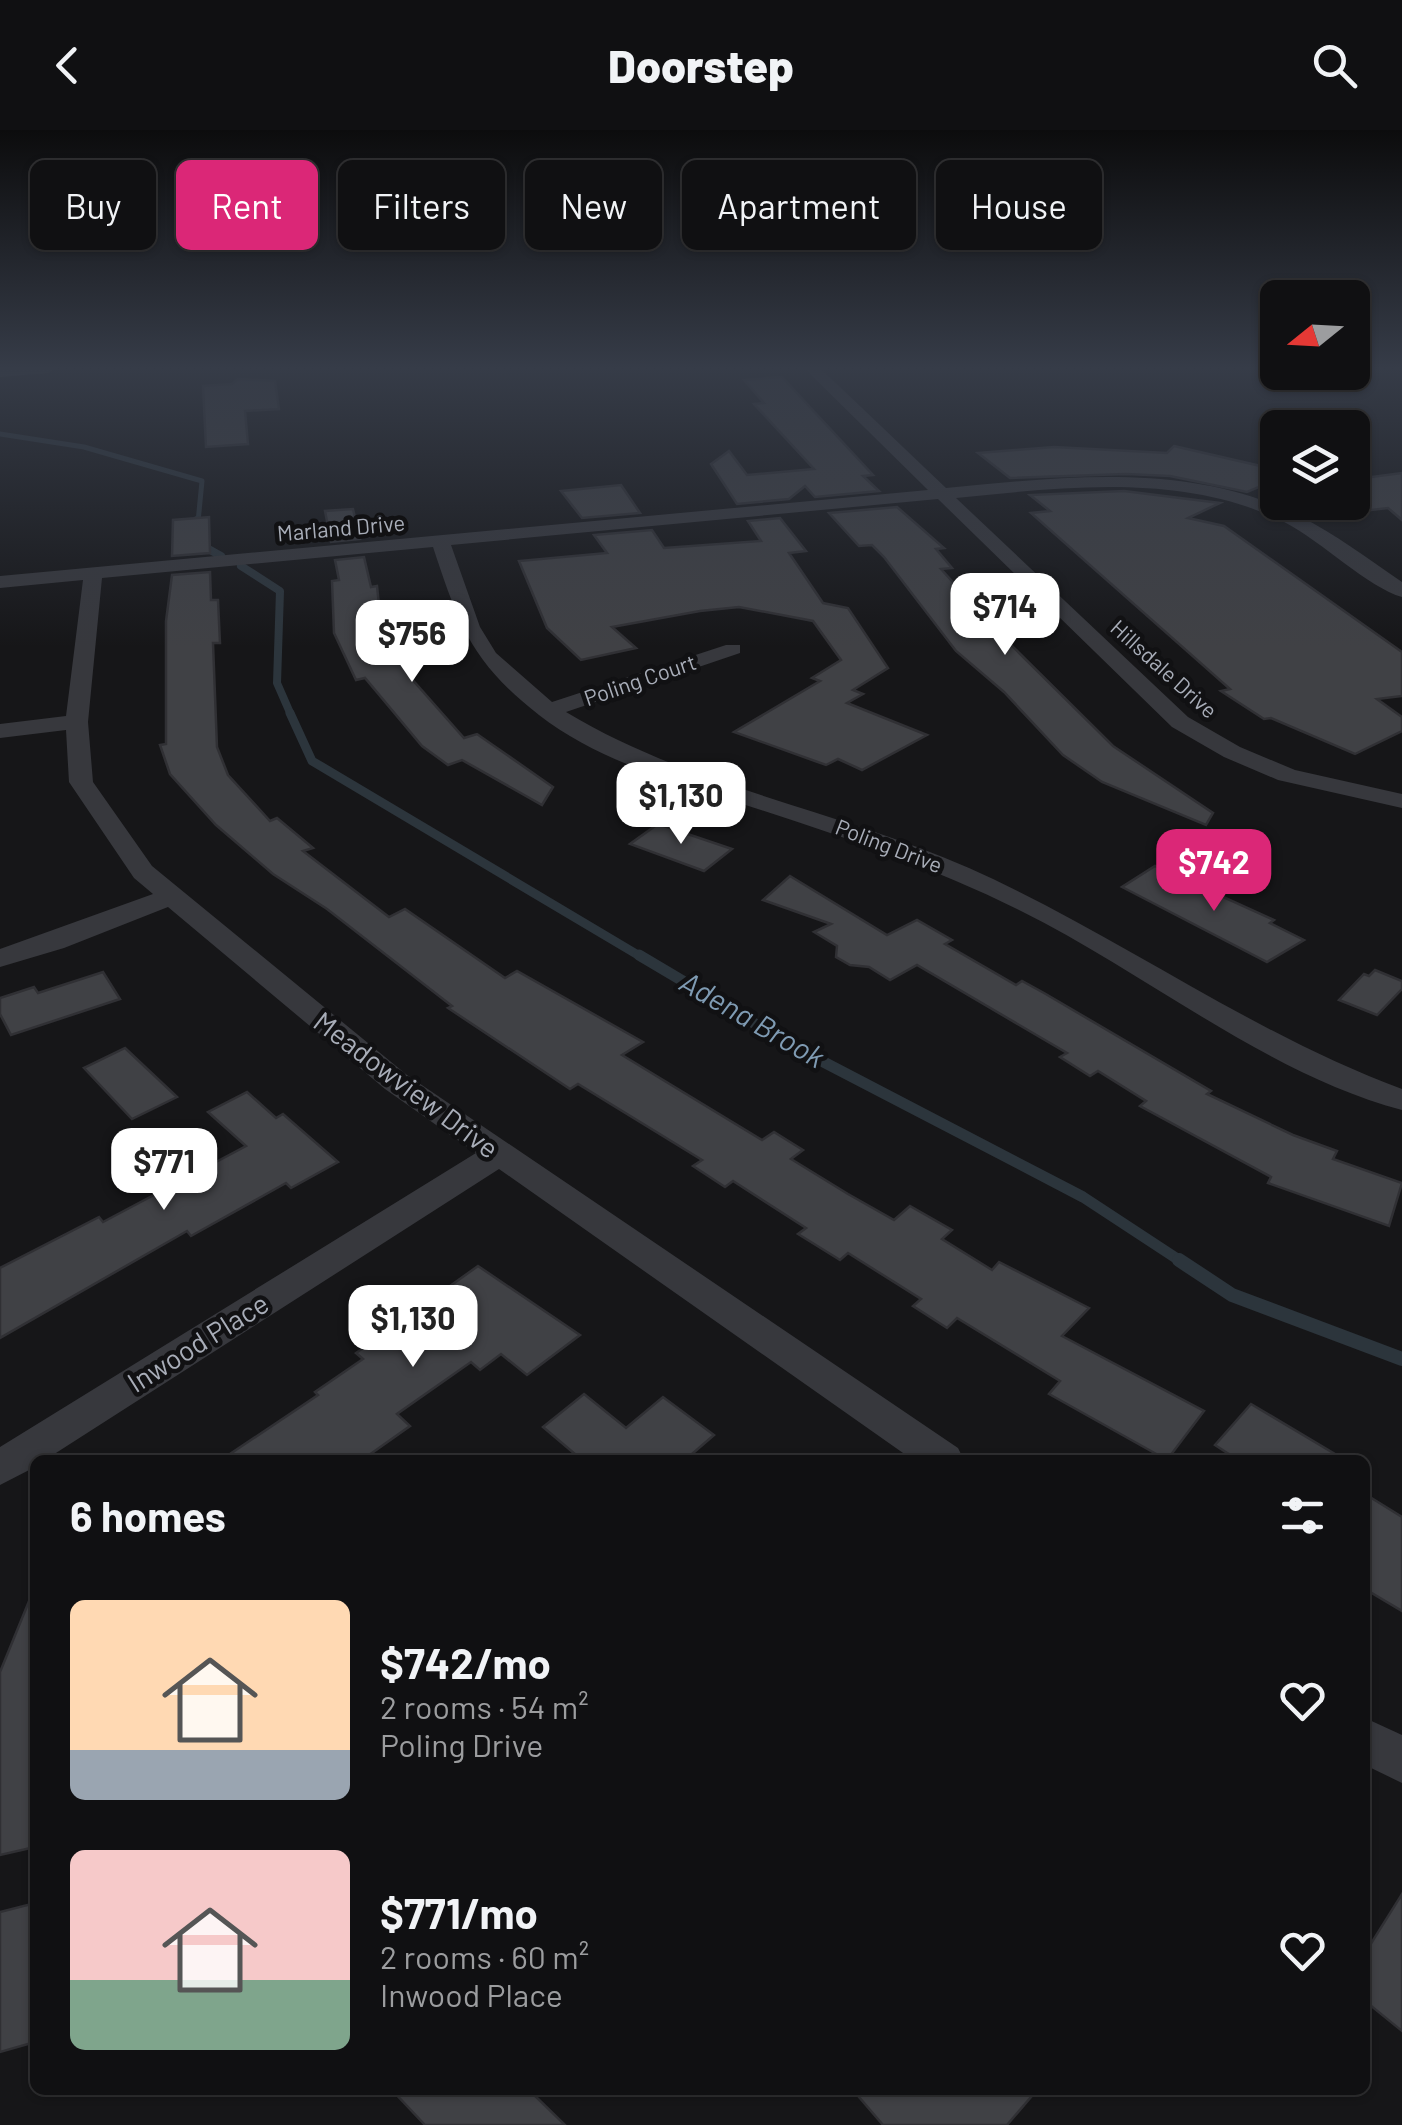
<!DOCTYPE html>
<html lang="en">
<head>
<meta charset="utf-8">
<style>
	:root { --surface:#101012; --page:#19191b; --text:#f1f3f6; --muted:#9c9d9f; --line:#303032; --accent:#db2777 }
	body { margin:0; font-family:Barlow,sans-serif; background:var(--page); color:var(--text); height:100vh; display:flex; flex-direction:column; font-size:38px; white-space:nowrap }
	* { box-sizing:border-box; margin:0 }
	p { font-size:32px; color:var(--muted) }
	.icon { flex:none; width:55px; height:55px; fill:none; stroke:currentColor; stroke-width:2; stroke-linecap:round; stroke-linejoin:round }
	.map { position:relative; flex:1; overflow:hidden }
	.drawer { position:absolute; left:30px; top:1325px; width:1340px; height:640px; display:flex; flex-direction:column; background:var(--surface); border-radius:15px; box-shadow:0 2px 8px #0004,0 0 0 2px var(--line) }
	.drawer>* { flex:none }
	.banner { position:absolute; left:30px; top:30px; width:1342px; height:90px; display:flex; gap:20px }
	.needle { width:65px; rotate:252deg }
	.tools { position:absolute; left:1260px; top:150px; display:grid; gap:20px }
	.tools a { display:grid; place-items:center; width:110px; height:110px; border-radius:15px; background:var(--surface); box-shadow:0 2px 8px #0004,0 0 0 2px var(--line); font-size:50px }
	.price { position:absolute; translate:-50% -85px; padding:0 22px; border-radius:20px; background:#fff; color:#222; font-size:32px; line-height:65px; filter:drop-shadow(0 2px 5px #0008) }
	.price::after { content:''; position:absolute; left:50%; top:60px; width:30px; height:22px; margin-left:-15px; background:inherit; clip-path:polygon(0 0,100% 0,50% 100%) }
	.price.on { background:var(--accent); color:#fff }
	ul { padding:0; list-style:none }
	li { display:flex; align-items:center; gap:30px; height:250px; padding:0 40px }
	li span { display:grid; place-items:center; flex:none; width:280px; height:200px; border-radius:15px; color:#555 }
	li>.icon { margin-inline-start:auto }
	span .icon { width:120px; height:120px; fill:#fffc; stroke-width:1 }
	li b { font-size:42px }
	h2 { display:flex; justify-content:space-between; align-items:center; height:120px; padding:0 40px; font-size:42px }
	.chip { padding:0 35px; border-radius:15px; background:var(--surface); box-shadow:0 2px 8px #0004,0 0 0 2px var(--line); font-size:35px; line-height:90px }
	.chip.on { background:var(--accent); color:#fff }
	header { display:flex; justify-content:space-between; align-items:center; height:130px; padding:0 40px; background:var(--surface); font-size:45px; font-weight:800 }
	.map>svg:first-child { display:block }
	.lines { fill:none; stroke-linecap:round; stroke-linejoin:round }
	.stream-far4 { stroke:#2c353c; stroke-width:5 }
	.stream-far3 { stroke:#2c353c; stroke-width:8 }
	.stream-far2 { stroke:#2c353c; stroke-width:9 }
	.stream-far1 { stroke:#2c353c; stroke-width:11 }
	.stream { stroke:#2c353c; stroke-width:14 }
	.building { fill:#404145; stroke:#303034; stroke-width:2.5 }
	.street { fill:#37383d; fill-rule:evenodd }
	.secondary { fill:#45474d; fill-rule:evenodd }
	.labels { text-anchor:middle; stroke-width:9; stroke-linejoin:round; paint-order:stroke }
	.far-street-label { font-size:22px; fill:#a8adb8; stroke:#111113 }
	.street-label { font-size:28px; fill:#a8adb8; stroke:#111113 }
	.water-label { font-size:30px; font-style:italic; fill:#7f9bb3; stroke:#111113 }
</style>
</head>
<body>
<header><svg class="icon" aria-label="back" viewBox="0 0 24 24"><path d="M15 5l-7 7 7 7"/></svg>Doorstep<svg class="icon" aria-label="search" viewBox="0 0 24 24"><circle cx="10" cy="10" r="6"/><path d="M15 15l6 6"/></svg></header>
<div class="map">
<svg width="1402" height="1995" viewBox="0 0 1402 1995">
	<rect width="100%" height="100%" fill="#161618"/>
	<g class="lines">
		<!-- stream-far4 -->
		<path class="stream-far4" d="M0 304 84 317 202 351 198 392"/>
		<!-- stream-far3 -->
		<g class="stream-far3">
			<path d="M197 390 203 416 221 426"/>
			<path d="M241 436 280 461 277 553 291 585"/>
		</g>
		<!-- stream-far2 -->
		<path class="stream-far2" d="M290 583 312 631 643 828"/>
		<!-- stream-far1 -->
		<path class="stream-far1" d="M639 825 789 914 1083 1067 1182 1132"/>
		<!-- stream -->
		<path class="stream" d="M1179 1130 1232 1165 1402 1229"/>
	</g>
	<!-- building -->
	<g class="building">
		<path d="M782 247 873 345 863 346 879 361 815 367 805 356 789 369 737 374 711 334 729 321 747 345 814 339 754 274 764 273 744 250Z"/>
		<path d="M238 249 275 251 279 279 245 281 248 314 206 317 203 256 232 254Z"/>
		<path d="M1174 316 1278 340V349L1247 362 1170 346 1126 344 1010 348 978 323 1054 317 1167 323Z"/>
		<path d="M1402 343V390L1388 378 1354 382 1339 372H1352L1356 349Z"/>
		<path d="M621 355 640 383 582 388 561 361Z"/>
		<path d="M1124 361 1220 373 1188 388 1224 396 1402 522V566L1377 569 1402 587V601L1355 624 1271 588 1264 589 1221 561 1230 559 1031 383 1050 381 1030 365Z"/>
		<path d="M897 377 944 418 936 419 952 438 941 439 1001 505 1113 616 1213 683 1206 695 1102 652 1063 625 1004 562 956 521 884 427 872 415 859 416 829 383Z"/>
		<path d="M353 379 360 409 331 412 325 381Z"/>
		<path d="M209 387 210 423 172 426 173 390Z"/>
		<path d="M780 388 806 421 789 423 823 473 848 478 888 538 853 560 863 564 847 573 927 605 862 640 838 629 826 635 734 602 820 551 812 548 841 530 813 491 739 477 700 481 612 497 636 518 581 530 547 498 519 431 607 423 594 405 652 400 664 418 761 411 748 391Z"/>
		<path d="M364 427 371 457 377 456 385 531 401 529 411 548 464 608 477 604 553 657 542 675 462 630 448 635 422 616 365 548 356 550 334 503 332 451 339 450 335 430Z"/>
		<path d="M210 442 211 470H218L220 513H213L217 617 228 645 270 691 277 688 313 718 303 721 389 787 405 779 505 848 517 841 643 912 622 925 762 1010 774 1002 803 1020 791 1029 848 1064 894 1090 910 1076 952 1100 942 1109 992 1140 999 1132 1089 1178 1062 1206 1204 1281 1167 1330 1049 1264 1060 1251 957 1188 947 1198 913 1176 921 1169 848 1123 840 1130 798 1104 806 1098 733 1051 725 1057 693 1036 702 1030 578 954 570 959 448 878 452 876 327 779 273 744 216 695 170 644 160 615 166 614V491L172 445Z"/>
		<path d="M658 694 732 719 704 741 630 714Z"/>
		<path d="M1155 736 1274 790 1270 793 1304 810 1267 832 1122 757Z"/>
		<path d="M790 746 887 805 917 790 952 810 945 814 1016 855 1022 851 1044 863 1211 961 1207 964 1293 1005 1337 1021 1333 1029 1402 1053 1389 1096 1268 1053 1271 1047 1140 976 1146 971 1098 941 1090 946 1060 927 1067 923 917 835 890 850 869 837 850 835 836 827 837 816 814 802 831 794 763 770Z"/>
		<path d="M1375 840 1402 851V859L1377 885 1339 870 1364 844 1369 846Z"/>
		<path d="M103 842 120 869 11 905 0 884V868L34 857 38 863Z"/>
		<path d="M125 918 177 967 132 989 84 938Z"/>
		<path d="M247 962 276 988 283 984 338 1032 291 1058 286 1053 191 1106 187 1101 0 1208V1138L99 1087 103 1092 246 1016 208 982Z"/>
		<path d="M478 1136 580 1205 527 1245 501 1224 480 1240 471 1232 397 1284 410 1296 362 1330H221L318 1265 315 1262 363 1229 356 1223Z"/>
		<path d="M584 1264 626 1298 663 1267 714 1305 685 1330H582L543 1297Z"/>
		<path d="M1251 1274 1345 1330H1238L1215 1315Z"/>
		<path d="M1365 1364 1402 1387V1481L1365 1459Z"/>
		<path d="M34 1459 35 1717 0 1725V1542Z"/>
		<path d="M1402 1764V1901L1365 1871V1823Z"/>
		<path d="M35 1773V1912L0 1922V1782Z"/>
		<path d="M392 1960H529L565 1995H425Z"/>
		<path d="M853 1960H1037L1007 1995H883Z"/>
	</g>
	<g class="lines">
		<!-- street -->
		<g class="street">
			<path d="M803 237H819L946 358C1063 347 1190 331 1299 386 1336 404 1368 429 1402 452V467C1369 458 1321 411 1286 393 1185 342 1065 357 956 368L1188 587 1240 617 1295 640 1402 664V678L1278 650 1224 627 1172 597 938 369 451 415 480 497 496 523 552 572 726 515H740V523L566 582C690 657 838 680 969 738 1117 804 1250 903 1402 959V980C1267 944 1146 843 1021 781 937 739 850 709 761 680 686 655 602 634 539 585 471 532 459 495 433 417L102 448 88 592 93 652 152 736 407 945 958 1318 964 1330H913L499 1039 45 1330H35V1337L0 1355V1317L476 1023 385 959 168 777 64 818 0 837V819L153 764 134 748 69 652 66 600 0 608V594L66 586 83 450 0 458V446L928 360Z"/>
			<path d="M1365 1588 1402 1605V1653L1365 1635Z"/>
		</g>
		<!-- secondary -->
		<path class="secondary" d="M0 237H58L48 243 0 247Z"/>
	</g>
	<!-- sky -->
	<linearGradient id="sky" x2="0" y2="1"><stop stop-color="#0c0c0d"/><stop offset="0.46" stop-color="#363c48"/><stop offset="1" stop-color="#363c48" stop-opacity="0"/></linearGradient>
	<rect width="1402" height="517" fill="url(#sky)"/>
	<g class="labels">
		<!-- far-street labels -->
		<g class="far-street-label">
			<text transform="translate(341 398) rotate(-5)" y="8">Marland Drive</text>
			<text transform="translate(1164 539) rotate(42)" y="8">Hillsdale Drive</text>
			<text transform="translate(640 550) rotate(-19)" y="8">Poling Court</text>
			<text transform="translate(889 716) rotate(21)" y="8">Poling Drive</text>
		</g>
		<!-- street labels -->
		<g class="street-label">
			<text transform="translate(406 955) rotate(37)" y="10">Meadowview Drive</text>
			<text transform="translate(198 1213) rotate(-32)" y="10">Inwood Place</text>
		</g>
		<!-- water labels -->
		<g class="water-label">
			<text transform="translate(752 890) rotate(30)" y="10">Adena Brook</text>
		</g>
	</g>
</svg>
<div class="tools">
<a><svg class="needle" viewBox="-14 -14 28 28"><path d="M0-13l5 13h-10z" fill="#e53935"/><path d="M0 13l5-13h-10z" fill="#9c9d9f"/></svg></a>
<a><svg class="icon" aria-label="layers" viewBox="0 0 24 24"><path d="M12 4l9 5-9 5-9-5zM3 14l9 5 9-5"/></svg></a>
</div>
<b class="price" style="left:1005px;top:528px">$714</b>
<b class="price" style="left:412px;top:555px">$756</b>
<b class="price" style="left:681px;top:717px">$1,130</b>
<b class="price on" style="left:1214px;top:784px">$742</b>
<b class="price" style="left:164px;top:1083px">$771</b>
<b class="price" style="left:413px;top:1240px">$1,130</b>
<div class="banner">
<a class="chip">Buy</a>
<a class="chip on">Rent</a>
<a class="chip">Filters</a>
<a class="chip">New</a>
<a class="chip">Apartment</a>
<a class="chip">House</a>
</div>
<section class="drawer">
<h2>6 homes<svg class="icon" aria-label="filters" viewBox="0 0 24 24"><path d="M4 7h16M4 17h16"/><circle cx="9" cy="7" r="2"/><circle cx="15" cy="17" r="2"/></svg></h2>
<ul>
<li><span style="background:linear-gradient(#ffd9b3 75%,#9aa5b1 0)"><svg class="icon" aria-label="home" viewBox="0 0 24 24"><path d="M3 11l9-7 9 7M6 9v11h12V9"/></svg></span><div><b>$742/mo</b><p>2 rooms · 54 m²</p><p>Poling Drive</p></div><svg class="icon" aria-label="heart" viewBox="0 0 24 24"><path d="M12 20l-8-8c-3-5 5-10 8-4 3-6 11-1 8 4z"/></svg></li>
<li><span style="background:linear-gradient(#f6c9c9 65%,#7fa58c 0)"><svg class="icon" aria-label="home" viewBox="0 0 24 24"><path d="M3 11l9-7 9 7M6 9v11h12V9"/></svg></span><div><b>$771/mo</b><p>2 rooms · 60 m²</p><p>Inwood Place</p></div><svg class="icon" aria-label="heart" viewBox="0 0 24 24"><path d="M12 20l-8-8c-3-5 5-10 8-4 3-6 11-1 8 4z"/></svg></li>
</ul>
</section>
</div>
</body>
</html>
